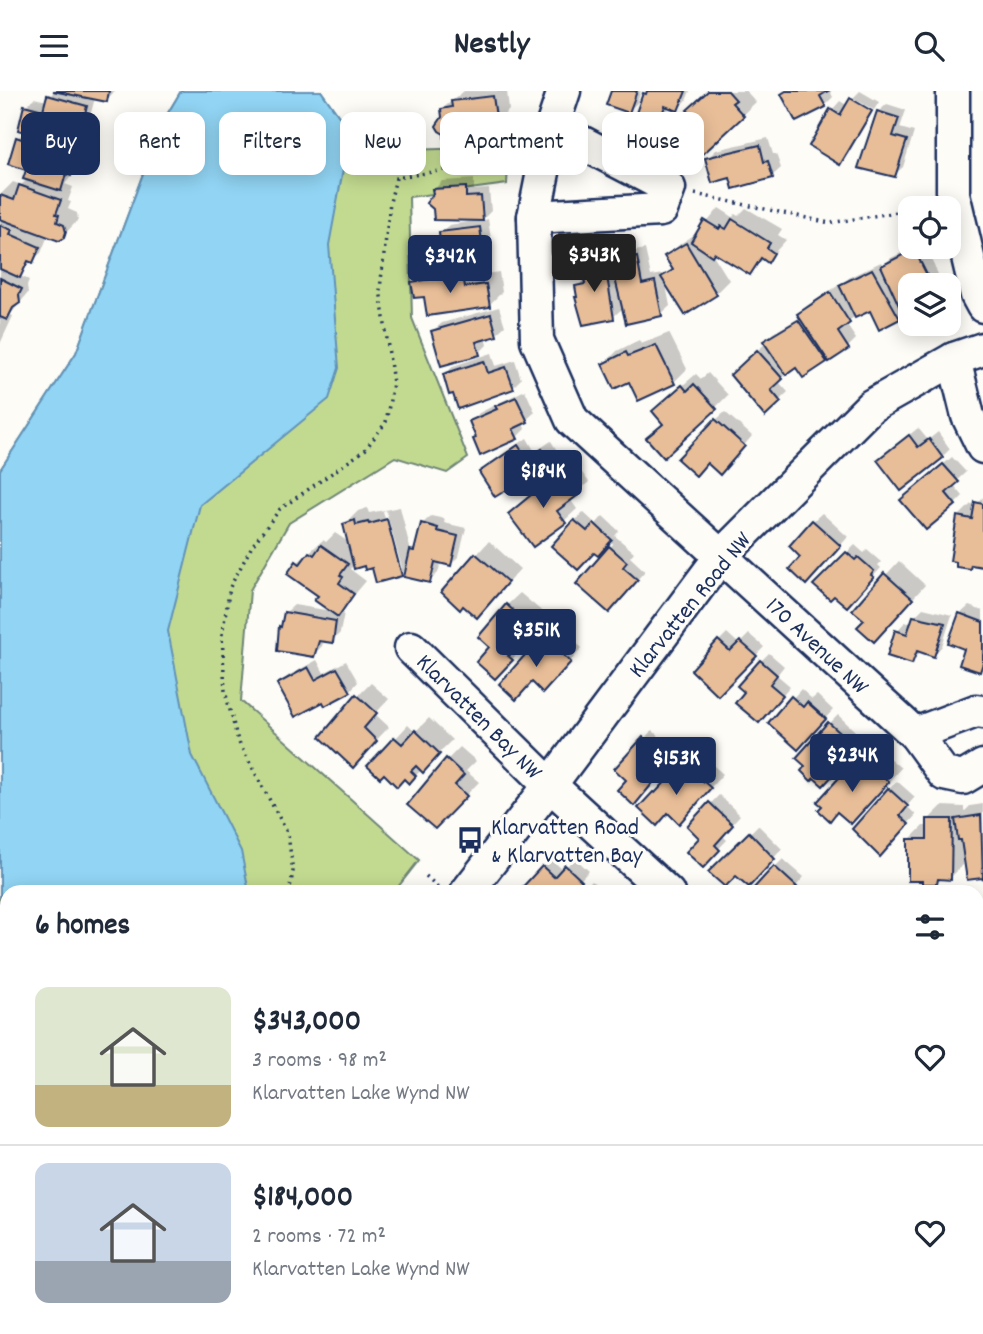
<!DOCTYPE html>
<html lang="en">
<head>
<meta charset="utf-8">
<style>
	:root { --surface:#fff; --page:#f2f2f3; --text:#1f2937; --muted:#747a83; --line:#e0e1e3; --accent:#1b2f5e }
	body { margin:0; font-family:Dekko,sans-serif; background:var(--page); color:var(--text); height:100vh; display:flex; flex-direction:column; font-size:26px; white-space:nowrap }
	* { box-sizing:border-box; margin:0 }
	p { font-size:23px; color:var(--muted) }
	.icon { flex:none; width:38px; height:38px; fill:none; stroke:currentColor; stroke-width:2; stroke-linecap:round; stroke-linejoin:round }
	.map { position:relative; flex:1; overflow:hidden }
	.sheet { position:absolute; left:0px; top:794px; width:984px; height:450px; display:flex; flex-direction:column; background:var(--surface); border-radius:21px 21px 0 0; box-shadow:0 4px 18px #0003 }
	.sheet>* { flex:none }
	.banner { position:absolute; left:21px; top:21px; width:942px; height:63px; display:flex; gap:14px }
	.tools { position:absolute; left:898px; top:105px; display:grid; gap:14px }
	.tools a { display:grid; place-items:center; width:63px; height:63px; border-radius:14px; background:var(--surface); box-shadow:0 4px 18px #0003; font-size:35px }
	.price { position:absolute; translate:-50% -60px; padding:0 16px; border-radius:7px; background:var(--accent); color:#fff; font-size:23px; line-height:46px; filter:drop-shadow(0 2px 4px #0008) }
	.price::after { content:''; position:absolute; left:50%; top:42px; width:21px; height:16px; margin-left:-10px; background:inherit; clip-path:polygon(0 0,100% 0,50% 100%) }
	.price.active { background:#222; color:#fff }
	ul { padding:0; list-style:none }
	li { display:flex; align-items:center; gap:21px; height:175px; padding:0 35px }
	li+li { border-top:2px solid var(--line) }
	li span { display:grid; place-items:center; flex:none; width:196px; height:140px; border-radius:14px; color:#555 }
	li>.icon { margin-inline-start:auto }
	span .icon { width:84px; height:84px; fill:#fffc; stroke-width:1 }
	li b { font-size:30px }
	h2 { display:flex; justify-content:space-between; align-items:center; height:84px; padding:0 35px; font-size:30px }
	.chip { padding:0 24px; border-radius:14px; background:var(--surface); box-shadow:0 4px 18px #0003; font-size:24px; line-height:63px }
	.chip.active { background:var(--accent); color:#fff }
	header { display:flex; justify-content:space-between; align-items:center; height:91px; padding:0 35px; background:var(--surface); font-size:32px; font-weight:700 }
	.map>svg:first-child { display:block }
	.green { fill:#c2da90; stroke:#6e8477; stroke-width:2 }
	.water { fill:#91d4f3; stroke:#6292b7; stroke-width:2 }
	.shadow { fill:#0003; fill-rule:evenodd }
	.building { fill:#e8be98; stroke:#1b2f5e; stroke-width:2 }
	.lines { fill:none; stroke-linecap:round; stroke-linejoin:round }
	.minor-casing { stroke:#1b2f5e; stroke-width:37 }
	.path { stroke:#1b2f5e; stroke-width:3.5; stroke-dasharray:2 5; stroke-linecap:butt }
	.minor { stroke:#fdfcf7; stroke-width:32 }
	.labels { text-anchor:middle; stroke-width:6; stroke-linejoin:round; paint-order:stroke }
	.street-label { font-size:24px; fill:#1b2f5e; stroke:#fdfcf7 }
	.poi-label { font-size:24px; fill:#1b2f5e; stroke:#fdfcf7; text-anchor:start }
</style>
</head>
<body>
<header><svg class="icon" aria-label="menu" viewBox="0 0 24 24"><path d="M4 6h16M4 12h16M4 18h16"/></svg>Nestly<svg class="icon" aria-label="search" viewBox="0 0 24 24"><circle cx="10" cy="10" r="6"/><path d="M15 15l6 6"/></svg></header>
<div class="map">
<svg width="983" height="1243" viewBox="0 0 983 1243">
	<rect width="100%" height="100%" fill="#fdfcf7"/>
	<filter id="ink" filterUnits="userSpaceOnUse"><feTurbulence type="fractalNoise" baseFrequency=".0143" numOctaves="2"/><feDisplacementMap in="SourceGraphic" scale="14" xChannelSelector="R" yChannelSelector="G"/><feConvolveMatrix kernelMatrix="1 2 1 2 8 2 1 2 1" color-interpolation-filters="sRGB"/></filter>
	<g filter="url(#ink)">
		<!-- green -->
		<g class="green">
			<path d="M181 0H321L350 41 371 60 509 56 507 93 409 106 412 227 468 367 447 382 395 366 289 432 250 499 241 610 419 769 394 801 7 802V872L0 870V379L76 262 162 32Z"/>
			<path d="M184 1237H941L948 1243H180Z"/>
		</g>
		<!-- water -->
		<path class="water" d="M181 0H321L350 41 329 154 339 277 329 308 200 414 168 540 192 664 241 760 248 796 245 802H7V809L0 805V379L76 262 162 32Z"/>
		<!-- shadow -->
		<g class="shadow">
			<path d="M54 0H115L106 9 95 7 86 40 76 50 89 54 84 70 65 93 73 96 68 110 71 111 68 118 77 122 78 129 63 145 39 140 38 143 47 147 41 162 31 170 20 185 29 189 27 194 28 202 10 224 13 225 0 253V104L13 91 21 94 28 88V78L18 47 26 39V15L34 7 47 10Z"/>
			<path d="M464 0H507L509 19 502 26 503 35 490 48 443 26 442 18Z"/>
			<path d="M613 0H641L637 12 628 20Z"/>
			<path d="M647 0H690L686 10 678 18 669 15 666 23 658 32 637 24Z"/>
			<path d="M709 0H746L756 11 702 62V32Z"/>
			<path d="M786 0H830L833 6 825 14 783 3Z"/>
			<path d="M860 0 879 11 874 19 853 7Z"/>
			<path d="M840 10 848 15 851 10 872 22 848 63 840 71 811 54 832 19Z"/>
			<path d="M887 13 906 19 900 37 914 41 903 76 894 84 878 21Z"/>
			<path d="M768 47 773 63H776L781 77 772 85H731L707 68 716 59Z"/>
			<path d="M474 88V99L489 98 491 120 481 130 488 128 491 148 487 152 489 163 480 171 476 172 478 184 499 181 502 201 489 214 425 204 413 192 426 179 445 176 443 162 432 151 449 134 475 130V128L434 104V99L442 90Z"/>
			<path d="M719 117 733 126 735 123 738 125 746 117 782 138 778 144 786 149 768 169 764 167 750 182 714 160 712 162 729 189 716 202 665 189 670 215 661 223 624 216 613 226 579 205 577 196 586 187 583 173 591 164 613 160 615 170 621 163 645 158 651 185 663 183 664 186 673 176 667 166 680 153 700 140Z"/>
			<path d="M914 156H925L938 183 927 194H910V221L904 222 899 227 871 218 856 224 846 233 856 248 848 256 826 270 797 275 788 281 778 290 788 301 765 323 740 275 766 252 765 250 773 242 801 226 799 223 808 214 839 194 840 195 850 186 881 171 883 175 891 167Z"/>
			<path d="M499 216 505 235 496 243 485 246 487 254 479 262 433 240 442 232Z"/>
			<path d="M669 242 687 278 674 291 630 288 604 273 617 260 639 249 641 253Z"/>
			<path d="M492 262 496 275 515 269 521 288 513 296 454 301 445 284 453 275Z"/>
			<path d="M708 282 728 304 715 317 664 332 667 308 696 283 701 288Z"/>
			<path d="M525 299 535 321 523 332 525 338 517 346H477L471 331 479 322Z"/>
			<path d="M725 321 752 345 728 373 716 329Z"/>
			<path d="M918 337 928 349 938 341 950 358 942 366 888 361Z"/>
			<path d="M527 347 535 361 551 350 563 369 555 377 531 387 481 381 489 373Z"/>
			<path d="M952 366 966 381 953 393 963 405 955 413 911 401Z"/>
			<path d="M573 370 589 391 570 408 577 418 564 430 510 423Z"/>
			<path d="M983 406V474L974 472 970 476 958 426 971 413 976 414Z"/>
			<path d="M400 416 411 461 417 455 422 433 431 425 445 428 444 432 466 437 459 465 451 473 441 471 438 482 430 490 408 476 401 483 366 473 355 472 350 478 366 490 340 521 344 522 340 542 332 550 324 549 322 555 313 564 280 536 284 532 285 522 294 514 332 520 297 472 323 449 326 451 335 442 350 452 345 433 358 420 367 417 369 422ZM386 419 402 477H398L383 420Z"/>
			<path d="M583 421 596 433 603 425 619 440 615 445 634 461 630 466 645 480 617 511 578 493 613 453 612 451 598 463 553 455Z"/>
			<path d="M822 422 848 446 815 483 803 466 813 430Z"/>
			<path d="M489 450 520 478 490 512 463 513 443 501Z"/>
			<path d="M855 454 864 462 867 459 881 471 878 474 881 477 855 505 834 503 815 493Z"/>
			<path d="M899 470 925 494 887 536 866 529 854 518Z"/>
			<path d="M520 502 545 523 520 551 524 555 508 573 492 556 507 514Z"/>
			<path d="M969 515 983 520V576L979 579 967 557 960 523Z"/>
			<path d="M923 517 952 524 942 555 934 564 921 560 912 571 897 540 905 531 912 533 914 526Z"/>
			<path d="M556 533 582 557 556 587 543 546Z"/>
			<path d="M727 542 739 553 749 543 764 556 740 581 719 550Z"/>
			<path d="M769 562 784 575 777 584 790 595 767 622 747 601 761 570Z"/>
			<path d="M317 569 324 582 346 570 358 591 350 600 324 609 279 594 288 585Z"/>
			<path d="M371 592 389 608 375 623 389 636 365 661 341 622Z"/>
			<path d="M801 598 812 608 817 604 833 619 806 648 793 607Z"/>
			<path d="M838 624 855 640 844 652 853 660 832 684 829 633Z"/>
			<path d="M429 627 452 649 409 691 404 686 370 675 408 634 415 641Z"/>
			<path d="M652 639 677 662 642 704 629 689 644 648Z"/>
			<path d="M460 656 476 670 466 680 479 691 435 736 447 669Z"/>
			<path d="M697 660 723 683 692 717 655 702Z"/>
			<path d="M882 661 901 677 864 718 848 679 861 666 869 674Z"/>
			<path d="M897 690 915 706 907 715 916 724 888 755 889 698Z"/>
			<path d="M719 704 740 724 722 744 727 749 703 774 702 747 689 735Z"/>
			<path d="M983 713V786L969 787 965 765 963 766V774L950 787H942L937 792 910 748 923 735H929V728L942 715 964 716V721L970 715Z"/>
			<path d="M758 734 782 758 757 785 711 781Z"/>
			<path d="M575 767 589 780 567 802H519L551 768 563 779Z"/>
			<path d="M783 768 804 786 790 802 775 776Z"/>
			<path d="M592 790 605 802H581Z"/>
			<path d="M818 796 825 802H813Z"/>
			<path d="M983 859V915L978 917 976 863Z"/>
			<path d="M0 887 7 892V909L0 920Z"/>
			<path d="M983 1037V1120L976 1125V1056L979 1055 976 1043Z"/>
			<path d="M3 1094 7 1097V1163L0 1171V1097Z"/>
			<path d="M0 1227 7 1232V1237H13L9 1242 11 1243H0Z"/>
		</g>
		<!-- building -->
		<g class="building">
			<path d="M53 0H109L107 11Z"/>
			<path d="M611 0H637L629 22 606 14Z"/>
			<path d="M647 0H686L678 20 665 15 658 34 635 25 643 2 646 3Z"/>
			<path d="M708 0H728L736 9 732 12 744 25 702 64 685 46 700 33 687 19Z"/>
			<path d="M786 0H828L820 5 826 16 796 31 781 3Z"/>
			<path d="M47 4 87 15 78 50 44 42 43 46 18 39 24 14 43 19Z"/>
			<path d="M493 5 497 33 489 35 491 50 445 56 444 43 439 40 436 35 442 26 441 18 452 16 451 10Z"/>
			<path d="M850 7 872 20 840 74 809 55 830 18 840 24Z"/>
			<path d="M877 20 899 27 893 45 907 49 895 86 858 77Z"/>
			<path d="M16 46 77 67 71 85 66 83 61 100 23 88 26 79 8 73Z"/>
			<path d="M760 54 764 71 768 70 773 87 733 98 730 87 712 92 705 67Z"/>
			<path d="M19 94 61 109 56 123 59 124 57 131 64 134 66 141 64 147 59 150 0 128V104L14 109Z"/>
			<path d="M466 96V106L481 105 483 130 434 129 433 118 426 112 433 103 432 98Z"/>
			<path d="M732 128 770 152 767 157 774 162 768 172 761 167 750 184 714 162 712 165 691 151 704 129 719 138 721 135 726 138Z"/>
			<path d="M0 134 12 139 10 143 40 156 33 172 28 170 20 187 0 178Z"/>
			<path d="M480 136 483 158H479L481 173 444 178 442 164 432 165 431 151 440 150 439 141Z"/>
			<path d="M686 152 717 204 685 224 661 186 673 179 664 165Z"/>
			<path d="M914 158 931 192 910 194V223L904 226 881 175Z"/>
			<path d="M637 166 642 193 655 190 662 225 626 233 611 171Z"/>
			<path d="M604 167 614 228 583 234 575 206H577L575 195 585 193 581 172Z"/>
			<path d="M872 178 900 228 879 239 870 220 855 227 839 194Z"/>
			<path d="M463 183 465 196 486 193 490 216 427 225 424 206 414 207 411 191Z"/>
			<path d="M0 187 22 198 19 204 20 212 13 217 7 229 0 226Z"/>
			<path d="M830 201 850 232 838 241 849 258 829 271 797 223Z"/>
			<path d="M491 223 497 245 476 251 480 264 441 275 431 240Z"/>
			<path d="M798 229 827 271 803 287 796 277 786 284 763 250Z"/>
			<path d="M656 254 675 293 638 310 629 291 614 298 602 273 626 261 628 265Z"/>
			<path d="M757 259 783 288 771 299 781 311 765 326 730 284Z"/>
			<path d="M484 270 488 282 506 276 514 298 458 318 453 303 449 304 443 283Z"/>
			<path d="M694 293 717 318 664 367 646 347 663 333 652 320 682 294 687 300Z"/>
			<path d="M516 306 528 331 513 338 518 348 480 365 473 348 476 347 469 330 497 318 495 315Z"/>
			<path d="M715 328 745 355 720 384 707 372 696 385 677 368Z"/>
			<path d="M909 344 918 356 929 348 943 367 901 400 877 369Z"/>
			<path d="M518 354 527 368 542 358 556 379 533 393 531 389 516 399 513 395 495 406 479 381Z"/>
			<path d="M943 373 959 391 946 402 956 414 926 439 900 409Z"/>
			<path d="M559 381 577 405 557 420 566 432 533 456 508 423Z"/>
			<path d="M975 411 983 413V476L971 474 970 478 956 476V471L950 470 957 425 972 428Z"/>
			<path d="M387 428 402 485 376 492 372 477 365 479 364 475 354 478 343 433 355 429 356 434 368 431 369 433Z"/>
			<path d="M574 429 587 440 594 432 612 449 598 465 594 462 578 479 551 455Z"/>
			<path d="M812 429 841 455 806 494 789 478 800 466 789 455Z"/>
			<path d="M421 432 438 437 437 440 458 445 451 475 435 471 430 492 404 486 410 459 414 460Z"/>
			<path d="M321 454 348 473 340 484 343 486 339 492 354 503 338 526 314 509 318 505 287 483 296 470 300 473 309 461 314 464Z"/>
			<path d="M609 455 627 471 623 476 638 489 609 522 576 493Z"/>
			<path d="M846 461 855 469 858 466 874 480 871 484 874 486 847 516 834 505 830 509 813 494Z"/>
			<path d="M475 462 508 491 477 527 463 515 460 519 441 501Z"/>
			<path d="M884 482 913 508 874 551 857 536 864 529 852 519Z"/>
			<path d="M506 513 533 537 508 565 513 569 495 588 476 571 489 556 478 546Z"/>
			<path d="M284 521 336 530 333 552 319 550 314 566 277 560 279 535 281 536Z"/>
			<path d="M959 522 983 531V572L980 581 959 574 964 558 948 552Z"/>
			<path d="M913 525 945 532 934 566 917 560 912 573 887 565 895 539 907 543Z"/>
			<path d="M542 545 571 571 543 602 532 591 516 609 499 593Z"/>
			<path d="M718 549 730 560 740 550 757 565 718 605 691 579Z"/>
			<path d="M760 569 777 584 770 593 783 604 759 632 735 612 744 601 737 595Z"/>
			<path d="M308 576 315 589 337 577 351 601 325 615 323 611 295 626 277 593Z"/>
			<path d="M356 603 377 622 364 637 377 650 353 677 320 646Z"/>
			<path d="M791 605 803 616 807 611 826 628 798 659 768 632Z"/>
			<path d="M828 631 848 649 837 662 846 670 823 695 814 687 811 690 801 680 805 675 796 667Z"/>
			<path d="M415 639 440 663 423 682 416 675 411 680 416 685 409 693 404 688 397 696 384 683 380 687 367 675 394 646 402 653Z"/>
			<path d="M643 646 670 671 634 715 617 699 626 689 614 678Z"/>
			<path d="M446 667 464 684 455 694 467 705 435 738 407 714Z"/>
			<path d="M683 672 711 697 679 733 668 722 657 735 638 717 653 701 655 702Z"/>
			<path d="M868 672 889 691 851 733 837 721 830 730 818 719 822 715 817 711 847 678 856 686Z"/>
			<path d="M888 697 908 715 900 725 909 733 880 766 852 738Z"/>
			<path d="M709 711 733 734 715 754 720 759 703 777 686 761 699 747 687 735Z"/>
			<path d="M981 724 983 789 982 787 967 789 961 749H958L955 728Z"/>
			<path d="M927 728H952L951 789 938 788 937 793H922V790H908V748H927Z"/>
			<path d="M749 741 775 768 749 796 736 785 725 796 708 781Z"/>
			<path d="M565 774 582 790 571 802H517L542 775 554 786Z"/>
			<path d="M774 775 797 796 791 802H755L752 799Z"/>
			<path d="M983 864V917L977 919 976 866Z"/>
			<path d="M7 941V977L2 983 0 981V948Z"/>
			<path d="M983 1038V1100L976 1089V1058L979 1057 976 1042Z"/>
			<path d="M0 1113 7 1117V1122L1 1132 7 1135V1157L0 1169Z"/>
			<path d="M7 1170V1197L0 1192V1179Z"/>
		</g>
		<g class="lines">
			<defs>
				<g id="minor">
					<path d="M564 0 552 36 534 126 537 249 572 329 915 643 944 683 963 687 983 675"/>
					<path d="M953 0V103L977 204 983 215"/>
					<path d="M534 126 661 119 669 97 552 36"/>
					<path d="M954 268 968 325 983 356"/>
					<path d="M411 557 550 694 668 802"/>
					<path d="M915 643 976 620 983 621"/>
					<path d="M466 802 550 694 721 465 871 315 954 268 983 258"/>
					<path d="M976 981 983 977"/>
					<path d="M0 1039 7 1045"/>
					<path d="M126 1243 130 1237"/>
				</g>
			</defs>
			<!-- minor casing -->
			<use href="#minor" class="minor-casing"/>
			<!-- path -->
			<g class="path">
				<path d="M695 103 830 132 910 119"/>
				<path d="M426 785 440 798"/>
				<path d="M289 802 293 781 288 743 238 650 225 600 222 544 230 496 252 455 280 418 365 359 386 331 393 292 380 198 390 111 396 87 499 70 520 73"/>
				<path d="M0 845 7 848"/>
				<path d="M313 1237 317 1243"/>
				<path d="M929 1237 936 1243"/>
			</g>
			<!-- minor -->
			<use href="#minor" class="minor"/>
		</g>
	</g>
	<!-- icons -->
	<defs>
		<symbol id="bus-bare" viewBox="-9 -9 18 18"><path d="M-5-6H5V4H4V6H2V4H-2V6H-4V4H-5ZM-3.5-4V0h7V-4ZM-3.5 1.2v1.5H-2V1.2ZM2 1.2v1.5H3.5V1.2Z" fill="#1b2f5e" stroke="#fdfcf7" stroke-width="2.5" paint-order="stroke"/></symbol>
	</defs>
	<g fill-rule="evenodd">
		<use href="#bus-bare" x="451" y="730" width="38" height="38"/>
	</g>
	<g class="labels">
		<!-- street labels -->
		<g class="street-label">
			<text transform="translate(689 513) rotate(-51)" y="8">Klarvatten Road NW</text>
			<text transform="translate(818 554) rotate(43)" y="8">170 Avenue NW</text>
			<text transform="translate(480 625) rotate(45)" y="8">Klarvatten Bay NW</text>
		</g>
		<!-- poi labels -->
		<g class="poi-label">
			<text x="491" y="743">Klarvatten Road<tspan x="491" dy="28">&amp; Klarvatten Bay</tspan></text>
		</g>
	</g>
</svg>
<div class="tools">
<a><svg class="icon" aria-label="locate" viewBox="0 0 24 24"><circle cx="12" cy="12" r="6"/><path d="M12 2v4M12 18v4M2 12h4M18 12h4"/></svg></a>
<a><svg class="icon" aria-label="layers" viewBox="0 0 24 24"><path d="M12 4l9 5-9 5-9-5zM3 14l9 5 9-5"/></svg></a>
</div>
<b class="price active" style="left:594px;top:203px">$343K</b>
<b class="price" style="left:450px;top:204px">$342K</b>
<b class="price" style="left:543px;top:419px">$184K</b>
<b class="price" style="left:536px;top:578px">$351K</b>
<b class="price" style="left:852px;top:703px">$234K</b>
<b class="price" style="left:676px;top:706px">$153K</b>
<div class="banner">
<a class="chip active">Buy</a>
<a class="chip">Rent</a>
<a class="chip">Filters</a>
<a class="chip">New</a>
<a class="chip">Apartment</a>
<a class="chip">House</a>
</div>
<section class="sheet">
<h2>6 homes<svg class="icon" aria-label="filters" viewBox="0 0 24 24"><path d="M4 7h16M4 17h16"/><circle cx="9" cy="7" r="2"/><circle cx="15" cy="17" r="2"/></svg></h2>
<ul>
<li><span style="background:linear-gradient(#dfe7d0 70%,#c2b280 0)"><svg class="icon" aria-label="home" viewBox="0 0 24 24"><path d="M3 11l9-7 9 7M6 9v11h12V9"/></svg></span><div><b>$343,000</b><p>3 rooms · 98 m²</p><p>Klarvatten Lake Wynd NW</p></div><svg class="icon" aria-label="heart" viewBox="0 0 24 24"><path d="M12 20l-8-8c-3-5 5-10 8-4 3-6 11-1 8 4z"/></svg></li>
<li><span style="background:linear-gradient(#c9d6e8 70%,#9aa5b1 0)"><svg class="icon" aria-label="home" viewBox="0 0 24 24"><path d="M3 11l9-7 9 7M6 9v11h12V9"/></svg></span><div><b>$184,000</b><p>2 rooms · 72 m²</p><p>Klarvatten Lake Wynd NW</p></div><svg class="icon" aria-label="heart" viewBox="0 0 24 24"><path d="M12 20l-8-8c-3-5 5-10 8-4 3-6 11-1 8 4z"/></svg></li>
</ul>
</section>
</div>
</body>
</html>
